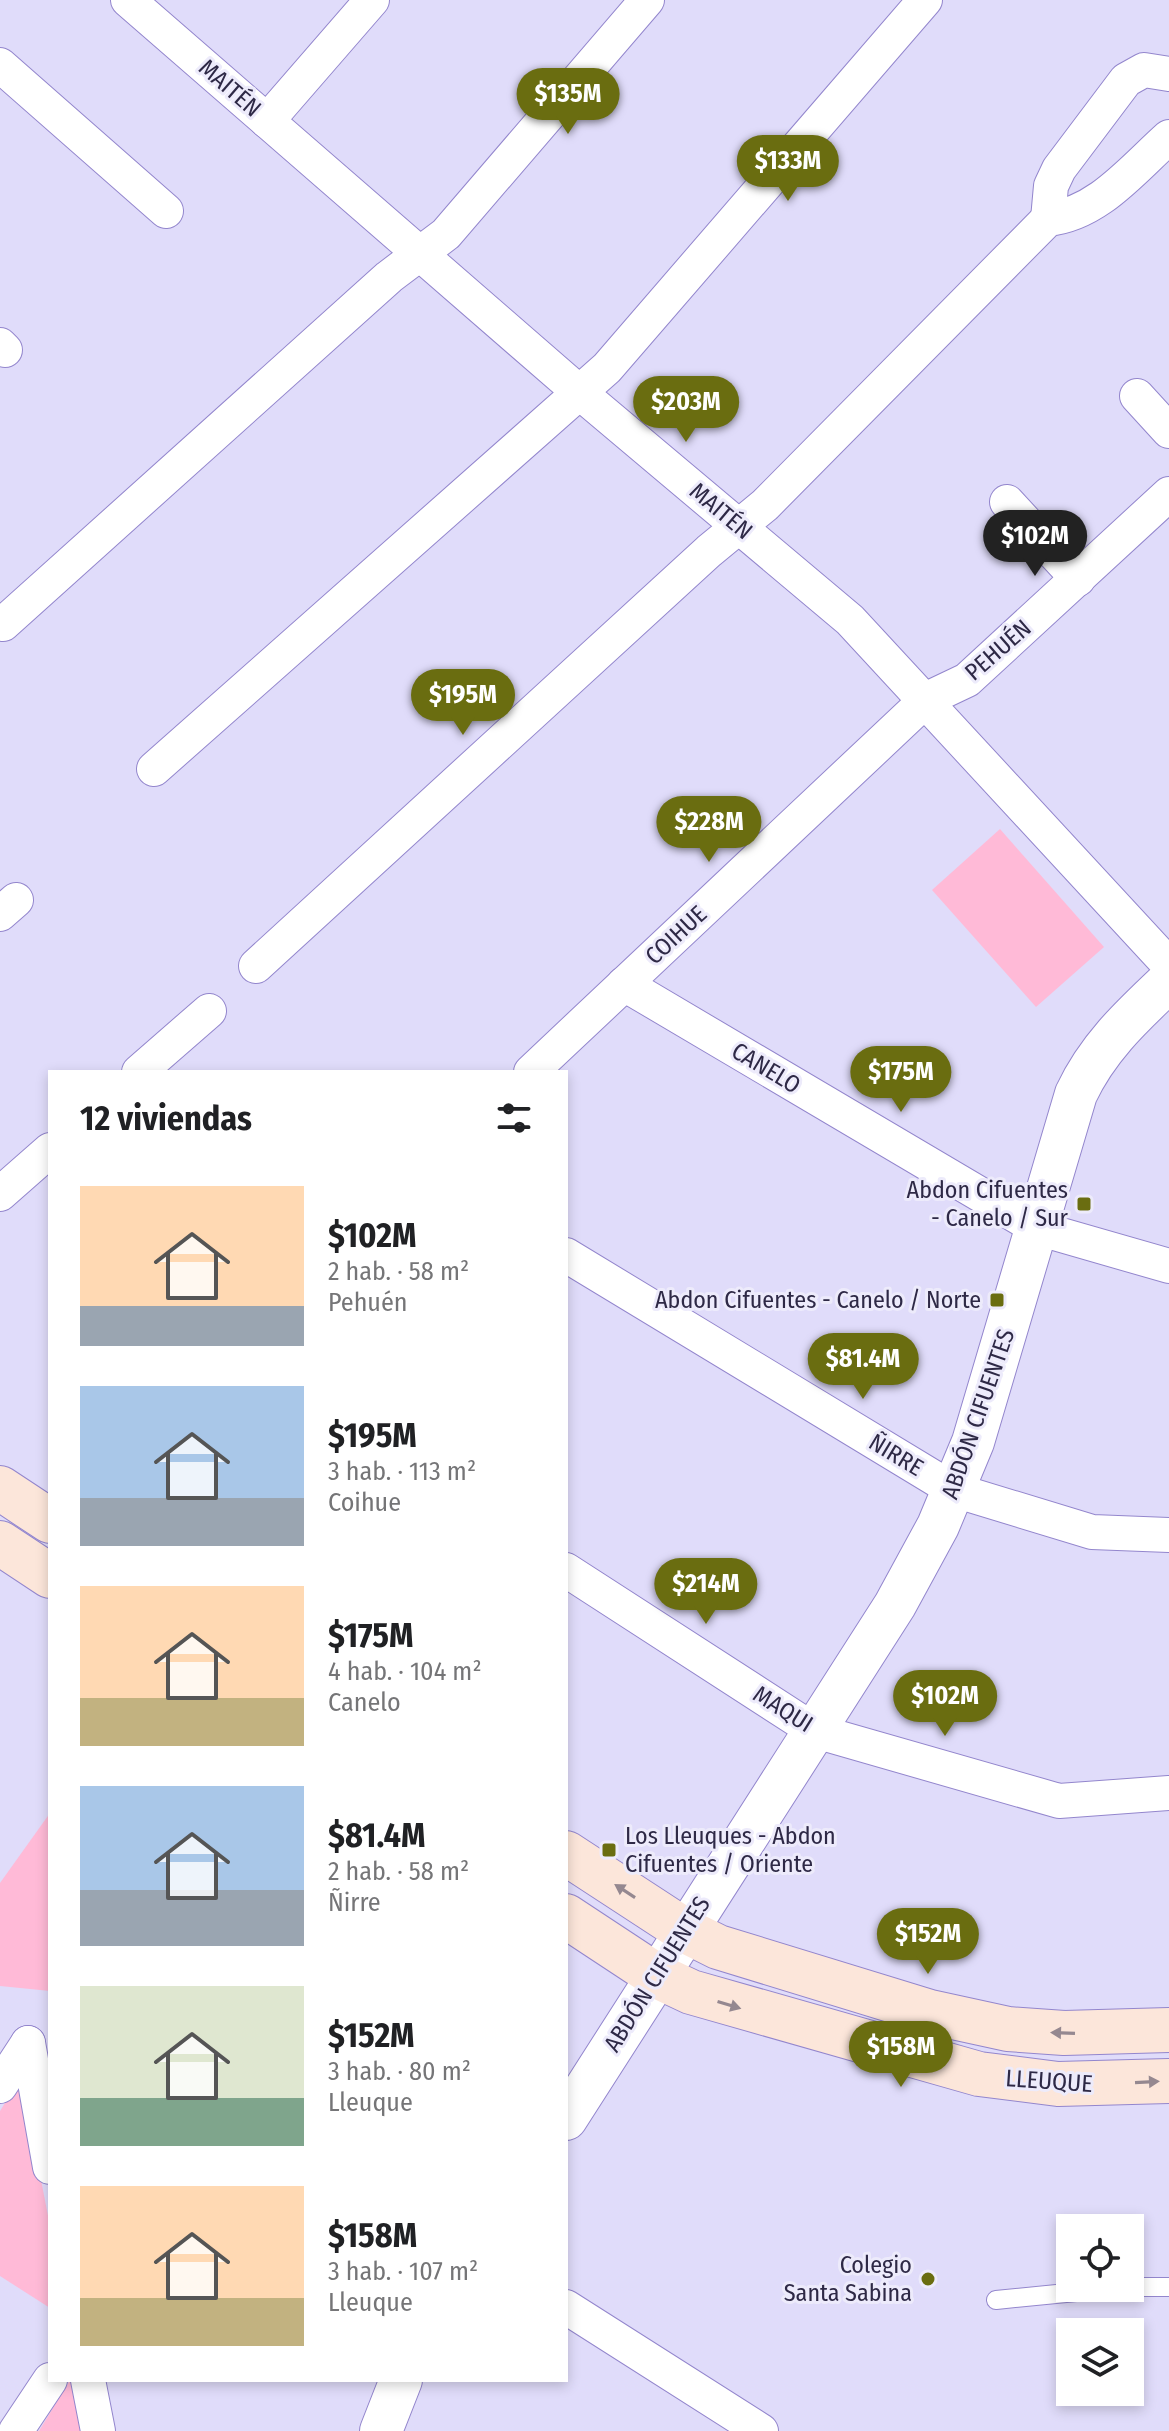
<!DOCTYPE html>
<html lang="es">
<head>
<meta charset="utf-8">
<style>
	:root { --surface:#fff; --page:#f6f6f6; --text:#202124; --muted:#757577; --accent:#6a6d10 }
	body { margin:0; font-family:"Fira Sans Condensed",sans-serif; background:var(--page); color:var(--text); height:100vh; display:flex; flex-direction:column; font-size:30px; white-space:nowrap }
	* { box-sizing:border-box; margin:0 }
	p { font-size:26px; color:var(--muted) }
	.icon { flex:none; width:44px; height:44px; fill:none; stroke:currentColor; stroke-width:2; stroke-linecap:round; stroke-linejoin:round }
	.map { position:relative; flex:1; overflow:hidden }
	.panel { position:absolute; left:48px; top:1070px; width:520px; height:1312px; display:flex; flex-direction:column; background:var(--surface); border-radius:0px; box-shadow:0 4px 12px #0003 }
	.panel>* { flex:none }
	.tools { position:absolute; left:1056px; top:2214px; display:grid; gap:16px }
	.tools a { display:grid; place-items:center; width:88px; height:88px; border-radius:0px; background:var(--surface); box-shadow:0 4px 12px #0003; font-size:40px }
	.price { position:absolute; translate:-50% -68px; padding:0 18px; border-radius:28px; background:var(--accent); color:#fff; font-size:26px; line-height:52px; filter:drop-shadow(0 2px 4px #0008) }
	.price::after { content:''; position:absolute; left:50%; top:48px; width:24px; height:18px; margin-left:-12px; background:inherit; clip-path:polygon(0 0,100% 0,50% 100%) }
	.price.active { background:#222; color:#fff }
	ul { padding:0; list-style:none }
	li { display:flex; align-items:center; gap:24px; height:200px; padding:0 32px }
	li span { display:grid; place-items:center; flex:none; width:224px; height:160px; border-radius:0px; color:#555 }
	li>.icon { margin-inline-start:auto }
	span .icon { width:96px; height:96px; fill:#fffc; stroke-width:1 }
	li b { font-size:34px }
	h2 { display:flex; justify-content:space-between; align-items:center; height:96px; padding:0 32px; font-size:34px }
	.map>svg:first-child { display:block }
	.green { fill:#ffbad7 }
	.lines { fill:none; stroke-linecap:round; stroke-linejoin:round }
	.service-casing { stroke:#9386cd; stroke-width:20 }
	.minor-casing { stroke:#9386cd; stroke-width:36 }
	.tertiary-casing { stroke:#9386cd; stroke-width:44 }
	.secondary-casing { stroke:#9386cd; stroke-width:46 }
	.service { stroke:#fff; stroke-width:18 }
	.minor { stroke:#fff; stroke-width:34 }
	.tertiary { stroke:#fff; stroke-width:42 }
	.secondary { stroke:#fce6da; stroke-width:44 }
	.oneway { fill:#958890 }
	.poi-dot { fill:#6a6d10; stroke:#edebfb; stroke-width:3 }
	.labels { text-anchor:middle; stroke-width:6; stroke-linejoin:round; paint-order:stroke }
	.street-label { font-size:24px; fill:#2e2946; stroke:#edebfb }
	.poi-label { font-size:24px; fill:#2e2946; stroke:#edebfb; text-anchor:end }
</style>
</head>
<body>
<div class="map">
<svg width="1169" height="2431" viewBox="0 0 1169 2431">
	<rect width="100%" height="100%" fill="#e0dcfa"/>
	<!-- green -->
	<g class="green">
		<path d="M1000 829 1104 947 1036 1007 932 890Z"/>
		<path d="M50 1813V1991L0 1986V1883Z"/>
		<path d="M21 2077 50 2226V2308L0 2276V2111Z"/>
		<path d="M70 2380H79L85 2431H39Z"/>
	</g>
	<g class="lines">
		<defs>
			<g id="service">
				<path d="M1130 2287H1169"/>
				<path d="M996 2300 1117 2288"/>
			</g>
			<g id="minor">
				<path d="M128 0 579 392 850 620 1169 965"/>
				<path d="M0 65 166 211"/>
				<path d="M267 121 372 0"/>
				<path d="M1048 219 1051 186 1059 169 1126 80 1144 70 1169 74"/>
				<path d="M0 345 5 350"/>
				<path d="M1137 396 1169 431"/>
				<path d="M1007 502 1078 579"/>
				<path d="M3 624 389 277 446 234 647 0"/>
				<path d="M154 769 607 368 925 0"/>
				<path d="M0 914 16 900"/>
				<path d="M256 966 709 551 765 505 1048 219C1098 214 1133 169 1169 137"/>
				<path d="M624 984 1037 1228 1169 1266"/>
				<path d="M139 1072 209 1011"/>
				<path d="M531 1072 927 699 967 680 1169 494"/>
				<path d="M0 1194 50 1150"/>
				<path d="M566 1255 954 1490 1092 1532 1169 1535"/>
				<path d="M566 1570 815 1731 1059 1801 1169 1793"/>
				<path d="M28 2043 50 2167"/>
				<path d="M0 2086 28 2043"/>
				<path d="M566 2307 761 2431"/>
				<path d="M88 2380 98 2431"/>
				<path d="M16 2431 50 2380"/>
			</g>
			<g id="tertiary">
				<path d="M566 2119 895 1605 938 1526 973 1442 1076 1094C1098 1047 1132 1016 1169 981"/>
				<path d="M381 2431 401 2380"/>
			</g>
			<g id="secondary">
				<path d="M0 1488 50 1521"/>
				<path d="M0 1543 50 1576"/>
				<path d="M566 1853 684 1930 718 1947 930 2012 1008 2029 1064 2033 1169 2030"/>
				<path d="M566 1916 657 1976 691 1992 979 2074 1058 2084 1169 2081"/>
			</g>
		</defs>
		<!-- service casing -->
		<use href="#service" class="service-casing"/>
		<!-- minor casing -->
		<use href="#minor" class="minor-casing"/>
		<!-- tertiary casing -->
		<use href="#tertiary" class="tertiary-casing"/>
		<!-- secondary casing -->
		<use href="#secondary" class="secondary-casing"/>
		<!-- service -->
		<use href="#service" class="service"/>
		<!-- minor -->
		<use href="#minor" class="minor"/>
		<!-- tertiary -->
		<use href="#tertiary" class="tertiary"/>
		<!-- secondary -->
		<use href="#secondary" class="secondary"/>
	</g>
	<!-- one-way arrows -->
	<defs><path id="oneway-solid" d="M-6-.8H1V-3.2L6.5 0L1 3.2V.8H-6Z" transform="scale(2)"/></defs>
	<g class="oneway">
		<use href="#oneway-solid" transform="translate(625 1891) rotate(-147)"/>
		<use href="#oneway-solid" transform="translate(729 2005) rotate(17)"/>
		<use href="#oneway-solid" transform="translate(1063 2033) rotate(-178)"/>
		<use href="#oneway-solid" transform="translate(1147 2082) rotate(-3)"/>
	</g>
	<!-- markers -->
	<g class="poi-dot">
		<rect x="1076" y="1196" width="16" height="16" rx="4"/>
		<rect x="989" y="1292" width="16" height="16" rx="4"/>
		<rect x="601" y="1842" width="16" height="16" rx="4"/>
		<circle cx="928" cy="2279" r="8"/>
	</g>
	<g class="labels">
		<!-- street labels -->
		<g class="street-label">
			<text transform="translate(230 88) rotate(41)" y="8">MAITÉN</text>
			<text transform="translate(721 511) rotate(40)" y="8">MAITÉN</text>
			<text transform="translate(998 650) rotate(-41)" y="8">PEHUÉN</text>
			<text transform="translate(676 935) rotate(-43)" y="8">COIHUE</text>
			<text transform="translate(766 1068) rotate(31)" y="8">CANELO</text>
			<text transform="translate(978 1414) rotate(-71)" y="8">ABDÓN CIFUENTES</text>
			<text transform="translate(896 1455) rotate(31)" y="8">ÑIRRE</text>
			<text transform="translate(783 1709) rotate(32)" y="8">MAQUI</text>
			<text transform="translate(657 1974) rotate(-58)" y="8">ABDÓN CIFUENTES</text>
			<text transform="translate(1049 2081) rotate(4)" y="8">LLEUQUE</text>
		</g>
		<!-- poi labels -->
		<g class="poi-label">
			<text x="1068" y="1198">Abdon Cifuentes<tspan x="1068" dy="28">- Canelo / Sur</tspan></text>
			<text x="981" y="1308">Abdon Cifuentes - Canelo / Norte</text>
			<text x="625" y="1844" text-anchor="start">Los Lleuques - Abdon<tspan x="625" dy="28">Cifuentes / Oriente</tspan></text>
			<text x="912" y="2273">Colegio<tspan x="912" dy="28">Santa Sabina</tspan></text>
		</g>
	</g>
</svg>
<div class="tools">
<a><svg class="icon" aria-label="locate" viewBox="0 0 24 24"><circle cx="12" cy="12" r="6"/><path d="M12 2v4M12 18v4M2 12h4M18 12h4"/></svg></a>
<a><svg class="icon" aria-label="layers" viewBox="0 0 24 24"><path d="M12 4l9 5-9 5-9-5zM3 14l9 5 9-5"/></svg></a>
</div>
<b class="price" style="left:568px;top:136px">$135M</b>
<b class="price" style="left:788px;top:203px">$133M</b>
<b class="price" style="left:686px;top:444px">$203M</b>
<b class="price active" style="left:1035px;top:578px">$102M</b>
<b class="price" style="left:463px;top:737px">$195M</b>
<b class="price" style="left:709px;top:864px">$228M</b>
<b class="price" style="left:901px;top:1114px">$175M</b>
<b class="price" style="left:863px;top:1401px">$81.4M</b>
<b class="price" style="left:706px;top:1626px">$214M</b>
<b class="price" style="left:945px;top:1738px">$102M</b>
<b class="price" style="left:928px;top:1976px">$152M</b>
<b class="price" style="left:901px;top:2089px">$158M</b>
<section class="panel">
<h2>12 viviendas<svg class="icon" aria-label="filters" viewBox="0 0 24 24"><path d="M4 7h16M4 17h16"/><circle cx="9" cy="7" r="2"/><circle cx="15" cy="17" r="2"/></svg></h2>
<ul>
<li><span style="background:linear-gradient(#ffd9b3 75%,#9aa5b1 0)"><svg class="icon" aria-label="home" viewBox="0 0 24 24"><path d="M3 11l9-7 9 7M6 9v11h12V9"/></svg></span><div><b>$102M</b><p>2 hab. · 58 m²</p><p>Pehuén</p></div></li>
<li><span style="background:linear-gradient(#a9c7e8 70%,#9aa5b1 0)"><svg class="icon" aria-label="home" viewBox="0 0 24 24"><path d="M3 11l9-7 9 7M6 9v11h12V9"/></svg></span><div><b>$195M</b><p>3 hab. · 113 m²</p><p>Coihue</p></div></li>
<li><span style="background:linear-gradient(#ffd9b3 70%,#c2b280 0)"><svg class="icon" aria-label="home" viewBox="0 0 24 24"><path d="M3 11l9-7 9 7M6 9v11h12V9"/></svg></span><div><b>$175M</b><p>4 hab. · 104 m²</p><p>Canelo</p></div></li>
<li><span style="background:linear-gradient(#a9c7e8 65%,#9aa5b1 0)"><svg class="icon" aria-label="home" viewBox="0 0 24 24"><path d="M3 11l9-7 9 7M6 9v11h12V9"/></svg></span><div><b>$81.4M</b><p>2 hab. · 58 m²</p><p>Ñirre</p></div></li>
<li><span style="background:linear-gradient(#dfe7d0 70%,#7fa58c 0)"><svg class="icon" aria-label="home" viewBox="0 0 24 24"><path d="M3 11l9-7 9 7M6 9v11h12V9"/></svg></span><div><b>$152M</b><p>3 hab. · 80 m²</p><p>Lleuque</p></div></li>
<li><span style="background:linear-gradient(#ffd9b3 70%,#c2b280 0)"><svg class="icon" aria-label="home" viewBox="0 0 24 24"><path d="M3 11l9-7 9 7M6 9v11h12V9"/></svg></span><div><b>$158M</b><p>3 hab. · 107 m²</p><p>Lleuque</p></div></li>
</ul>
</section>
</div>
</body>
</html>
